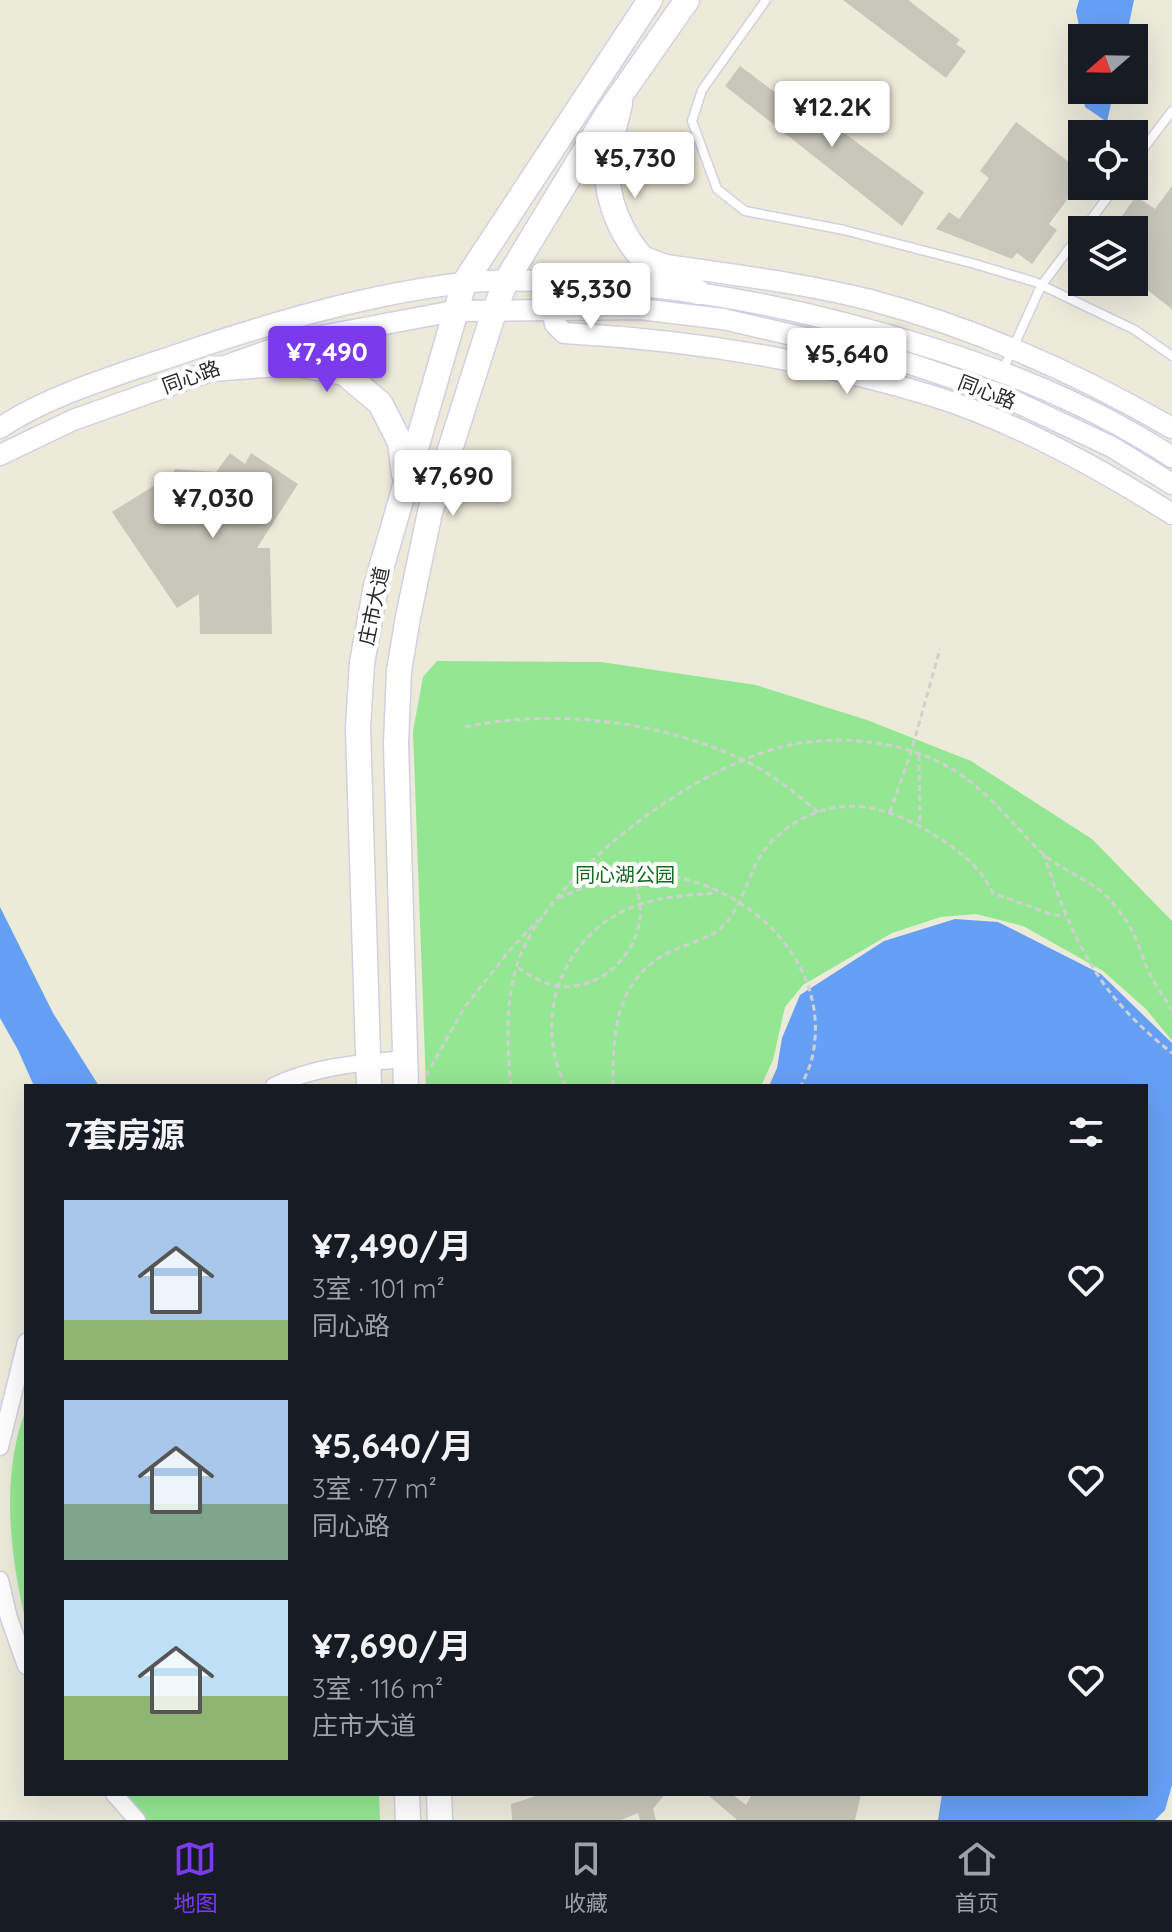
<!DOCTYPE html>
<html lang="zh">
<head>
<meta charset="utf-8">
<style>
	:root { --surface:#171b24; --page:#242831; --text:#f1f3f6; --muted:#9ea1a6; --line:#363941; --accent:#7c3aed }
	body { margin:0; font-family:Quicksand,"Noto Sans SC",sans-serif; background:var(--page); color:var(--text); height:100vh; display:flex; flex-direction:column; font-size:30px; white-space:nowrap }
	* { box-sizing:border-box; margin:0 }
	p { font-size:26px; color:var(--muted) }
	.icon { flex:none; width:44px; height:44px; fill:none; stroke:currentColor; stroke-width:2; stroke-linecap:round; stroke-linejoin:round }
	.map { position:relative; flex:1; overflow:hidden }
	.details { position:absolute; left:24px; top:1084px; width:1124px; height:712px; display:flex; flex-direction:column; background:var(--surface); border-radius:0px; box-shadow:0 8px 32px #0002 }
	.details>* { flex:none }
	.needle { width:52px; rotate:250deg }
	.fabs { position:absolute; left:1068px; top:24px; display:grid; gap:16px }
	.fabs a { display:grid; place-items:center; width:80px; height:80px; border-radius:0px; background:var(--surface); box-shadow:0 8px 32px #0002; font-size:40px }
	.price { position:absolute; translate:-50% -68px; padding:0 18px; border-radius:8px; background:#fff; color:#222; font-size:26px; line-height:52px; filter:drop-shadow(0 2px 4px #0008) }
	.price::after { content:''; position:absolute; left:50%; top:48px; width:24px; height:18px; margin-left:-12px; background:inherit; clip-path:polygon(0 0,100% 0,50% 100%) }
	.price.on { background:var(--accent); color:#fff }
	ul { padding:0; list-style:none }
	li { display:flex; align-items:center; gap:24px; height:200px; padding:0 40px }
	li span { display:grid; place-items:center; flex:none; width:224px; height:160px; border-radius:0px; color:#555 }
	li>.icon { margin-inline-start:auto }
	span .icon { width:96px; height:96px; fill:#fffc; stroke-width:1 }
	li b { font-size:34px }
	h2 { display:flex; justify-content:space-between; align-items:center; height:96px; padding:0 40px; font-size:34px }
	.menu { display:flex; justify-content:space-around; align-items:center; height:112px; border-top:2px solid var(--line); background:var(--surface); font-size:22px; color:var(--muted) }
	.menu a { display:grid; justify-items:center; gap:4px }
	.menu .on { color:var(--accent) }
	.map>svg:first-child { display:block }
	.green { fill:#94e792 }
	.water { fill:#66a0f6 }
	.building { fill:#c8c7ba }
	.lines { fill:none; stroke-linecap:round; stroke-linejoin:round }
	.service-casing { stroke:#d2cfe3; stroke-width:11 }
	.minor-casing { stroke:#d2cfe3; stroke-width:19 }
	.tertiary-casing { stroke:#d2cfe3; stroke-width:23 }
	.secondary-casing { stroke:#d2cfe3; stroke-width:27 }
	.path { stroke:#d0d0d0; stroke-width:3; stroke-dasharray:6 4; stroke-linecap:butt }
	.service { stroke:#fff; stroke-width:8 }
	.minor { stroke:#fff; stroke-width:16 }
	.tertiary { stroke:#fff; stroke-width:20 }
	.secondary { stroke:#fff; stroke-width:24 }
	.labels { text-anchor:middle; stroke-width:8; stroke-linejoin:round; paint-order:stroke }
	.street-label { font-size:20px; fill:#292929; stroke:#fff }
	.park-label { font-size:20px; fill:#156a1f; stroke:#fff }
</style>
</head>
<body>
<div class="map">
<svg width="1172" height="1820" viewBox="0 0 1172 1820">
	<rect width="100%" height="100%" fill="#ecebda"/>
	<!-- green -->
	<g class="green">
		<path d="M437 661 601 662 756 685 867 720 971 761 1092 839 1172 921V1041L1146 1009 1103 971 1023 926 976 914 941 917 892 933 803 985 785 1007 773 1060 761 1086H426L413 731 423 677Z"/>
		<path d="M26 1409V1623C10 1555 0 1476 26 1409Z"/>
		<path d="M122 1794H379L380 1820H142Z"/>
	</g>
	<!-- water -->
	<g class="water">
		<path d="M1079 0H1134L1126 38H1082V66L1072 54 1073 44 1081 36 1076 11Z"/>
		<path d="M1082 83V90H1114L1107 122 1085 107Z"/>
		<path d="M0 907 53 1013 99 1086H34L18 1050 0 1018Z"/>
		<path d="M955 919 998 922 1101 974 1172 1043V1785L1165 1810 1155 1820H938L942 1794H1146V1086H769L777 1068 782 1038 800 995 884 941Z"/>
	</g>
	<!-- building -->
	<g class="building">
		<path d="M843 0H908L960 40 956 44 966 51 946 78Z"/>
		<path d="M740 66 812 120 817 113 924 192 902 226 725 86Z"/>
		<path d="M1016 122 1082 172V180L1049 224 1057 230 1032 264 1017 253 1012 259 936 229 949 212 959 219 989 178 980 171Z"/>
		<path d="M1172 186V309L1134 280V230H1125L1130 222 1122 216 1136 196 1155 209Z"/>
		<path d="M230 453 245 464 251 453 298 484 257 548H270L272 634H200L199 594 177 608 112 512 171 475 175 469 216 472Z"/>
		<path d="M542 1794H665L653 1809 656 1820H640L638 1813 621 1820H512L511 1804Z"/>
		<path d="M707 1794H732L746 1805 752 1794H861L855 1820H737Z"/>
	</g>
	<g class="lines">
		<defs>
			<g id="service">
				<path d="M766 0 702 90 692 121 717 189 745 211 844 230 975 264 1035 282 1135 330 1172 356"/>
				<path d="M1134 161 1172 111"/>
				<path d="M1083 230 1116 186"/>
				<path d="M1003 370 1041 286 1082 231"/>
			</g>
			<g id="minor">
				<path d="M274 1086C315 1066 360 1063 405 1059"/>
				<path d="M0 1447 26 1342"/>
				<path d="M0 1580 9 1618 26 1666"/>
				<path d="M114 1794 137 1820"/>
			</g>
			<g id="tertiary">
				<path d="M647 258 666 265C734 275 803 283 870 300 976 328 1078 374 1172 428"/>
				<path d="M552 310 555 324 564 333C690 340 813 359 933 396 1016 422 1099 468 1172 514"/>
				<path d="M0 428C50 394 130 371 188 351 277 321 369 294 463 283 494 279 525 281 556 281 662 283 764 301 866 329 974 358 1078 396 1172 457"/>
				<path d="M0 455 73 420 295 341 454 311 640 309 723 319 893 358 997 393 1112 447 1172 484"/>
			</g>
			<g id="secondary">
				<path d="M620 104C615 125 607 150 607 171 608 211 630 255 664 276 675 282 687 287 698 292"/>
				<path d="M211 369 292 363 344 373 380 403 400 442 404 474"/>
				<path d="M369 1086 358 728 362 663 376 586 464 283 650 0"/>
				<path d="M406 1086 396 743 399 671 408 617 430 512 494 312 506 281 608 113 687 0"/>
				<path d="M407 1794 408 1820"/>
				<path d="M439 1794 440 1820"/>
			</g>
		</defs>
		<!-- service casing -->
		<use href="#service" class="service-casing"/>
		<!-- minor casing -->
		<use href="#minor" class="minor-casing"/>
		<!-- tertiary casing -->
		<use href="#tertiary" class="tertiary-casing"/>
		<!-- secondary casing -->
		<use href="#secondary" class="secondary-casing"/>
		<!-- path -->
		<g class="path">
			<path d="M465 727C555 708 661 721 743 760 771 773 796 793 819 813"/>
			<path d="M919 755 920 827"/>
			<path d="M890 812 911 752 940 649"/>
			<path d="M1043 853C1074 942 1096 993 1172 1053"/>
			<path d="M558 898C590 885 624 872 659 875 747 882 834 964 812 1058 810 1067 805 1077 801 1086"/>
			<path d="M518 968C530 975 543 984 557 986 597 992 635 958 640 919 642 905 637 890 634 877"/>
			<path d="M426 1076 464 1008 509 951 538 920"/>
			<path d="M511 1086C506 1045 505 987 523 949 564 863 706 757 801 743 845 736 897 742 937 761 982 782 1007 819 1041 852 1056 866 1079 876 1097 888 1108 896 1121 912 1128 924 1137 937 1141 954 1147 968 1154 983 1163 996 1172 1010"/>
			<path d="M565 1086C562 1077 557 1067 555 1057 540 993 576 926 638 905 664 896 691 895 717 893"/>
			<path d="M613 1086C613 1033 615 977 672 951 689 943 713 938 725 924 747 899 749 863 773 840 826 790 883 801 939 838 962 853 980 867 993 893L1053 915 1066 916"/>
		</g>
		<!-- service -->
		<use href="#service" class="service"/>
		<!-- minor -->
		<use href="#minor" class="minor"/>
		<!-- tertiary -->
		<use href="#tertiary" class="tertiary"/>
		<!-- secondary -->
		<use href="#secondary" class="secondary"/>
	</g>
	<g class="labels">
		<!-- street labels -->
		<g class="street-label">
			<text transform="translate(191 377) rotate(-20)" y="7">同心路</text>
			<text transform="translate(987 392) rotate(21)" y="7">同心路</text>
			<text transform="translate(374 606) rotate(-78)" y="7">庄市大道</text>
		</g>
		<!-- park labels -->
		<g class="park-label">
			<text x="625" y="882">同心湖公园</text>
		</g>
	</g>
</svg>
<div class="fabs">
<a><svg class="needle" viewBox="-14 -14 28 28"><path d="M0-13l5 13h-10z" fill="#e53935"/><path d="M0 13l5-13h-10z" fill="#9ea1a6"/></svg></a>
<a><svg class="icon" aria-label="locate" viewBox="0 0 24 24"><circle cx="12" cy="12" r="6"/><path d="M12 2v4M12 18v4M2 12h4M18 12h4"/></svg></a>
<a><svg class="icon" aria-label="layers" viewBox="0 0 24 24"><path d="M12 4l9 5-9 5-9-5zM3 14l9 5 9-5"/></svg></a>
</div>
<b class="price" style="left:832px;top:149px">¥12.2K</b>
<b class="price" style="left:635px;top:200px">¥5,730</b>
<b class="price" style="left:591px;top:331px">¥5,330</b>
<b class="price on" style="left:327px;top:394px">¥7,490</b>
<b class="price" style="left:847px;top:396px">¥5,640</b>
<b class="price" style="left:453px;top:518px">¥7,690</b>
<b class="price" style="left:213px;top:540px">¥7,030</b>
<section class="details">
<h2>7套房源<svg class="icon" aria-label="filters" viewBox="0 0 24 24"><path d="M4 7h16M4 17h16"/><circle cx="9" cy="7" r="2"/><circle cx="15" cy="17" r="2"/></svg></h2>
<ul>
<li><span style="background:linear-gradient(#a9c7e8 75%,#8fb573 0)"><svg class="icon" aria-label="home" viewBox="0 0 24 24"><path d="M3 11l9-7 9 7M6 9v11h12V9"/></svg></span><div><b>¥7,490/月</b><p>3室 · 101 m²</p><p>同心路</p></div><svg class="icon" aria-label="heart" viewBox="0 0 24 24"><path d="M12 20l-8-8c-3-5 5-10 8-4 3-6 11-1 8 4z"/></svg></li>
<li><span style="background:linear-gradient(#a9c7e8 65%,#7fa58c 0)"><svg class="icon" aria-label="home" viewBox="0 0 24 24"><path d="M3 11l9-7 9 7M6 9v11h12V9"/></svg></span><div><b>¥5,640/月</b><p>3室 · 77 m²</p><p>同心路</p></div><svg class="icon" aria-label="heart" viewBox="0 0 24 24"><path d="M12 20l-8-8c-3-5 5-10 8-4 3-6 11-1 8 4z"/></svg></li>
<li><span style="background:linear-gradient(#bfe0f5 60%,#8fb573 0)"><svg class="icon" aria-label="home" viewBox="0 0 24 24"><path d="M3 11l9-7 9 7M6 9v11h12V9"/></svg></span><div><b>¥7,690/月</b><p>3室 · 116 m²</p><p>庄市大道</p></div><svg class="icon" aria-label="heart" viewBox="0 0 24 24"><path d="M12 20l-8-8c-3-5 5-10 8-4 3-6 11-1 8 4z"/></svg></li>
</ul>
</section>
</div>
<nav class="menu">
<a class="on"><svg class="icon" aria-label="map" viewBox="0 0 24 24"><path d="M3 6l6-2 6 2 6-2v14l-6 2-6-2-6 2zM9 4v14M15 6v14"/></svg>地图</a>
<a><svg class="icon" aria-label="saved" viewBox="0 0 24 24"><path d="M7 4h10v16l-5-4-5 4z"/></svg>收藏</a>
<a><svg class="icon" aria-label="home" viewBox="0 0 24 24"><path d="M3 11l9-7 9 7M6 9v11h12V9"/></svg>首页</a>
</nav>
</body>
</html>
